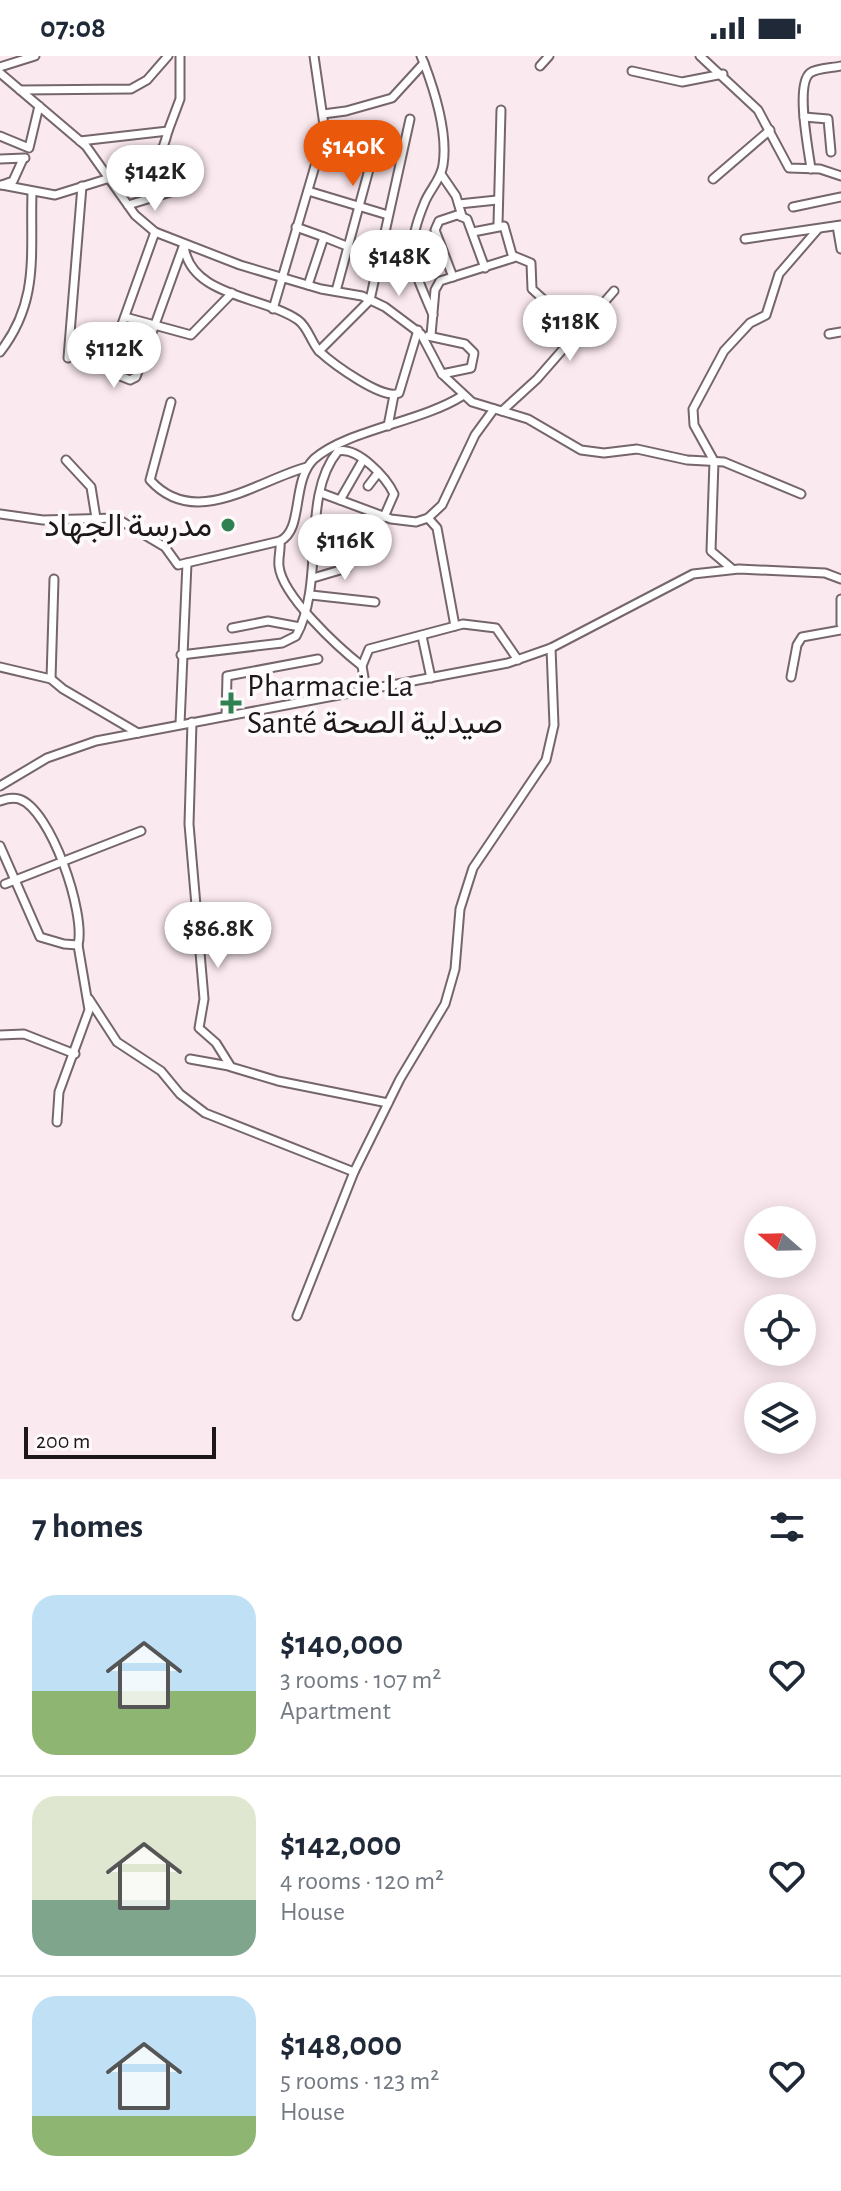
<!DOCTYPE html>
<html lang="en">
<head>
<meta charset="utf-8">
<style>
	:root { --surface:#fff; --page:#f2f2f3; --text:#1f2937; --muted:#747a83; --line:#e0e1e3; --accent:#ea580c }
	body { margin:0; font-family:"Alegreya Sans",Vazirmatn,sans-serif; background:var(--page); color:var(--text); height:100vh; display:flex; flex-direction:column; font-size:30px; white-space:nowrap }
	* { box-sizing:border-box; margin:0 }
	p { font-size:26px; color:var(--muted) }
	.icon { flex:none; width:44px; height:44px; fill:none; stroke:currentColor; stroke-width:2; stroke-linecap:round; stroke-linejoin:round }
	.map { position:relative; height:1423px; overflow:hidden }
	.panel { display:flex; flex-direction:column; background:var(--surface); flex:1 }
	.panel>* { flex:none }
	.needle { width:52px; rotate:290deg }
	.buttons { position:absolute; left:744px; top:1150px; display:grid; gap:16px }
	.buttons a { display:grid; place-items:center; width:72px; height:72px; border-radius:50%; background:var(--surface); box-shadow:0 4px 20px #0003; font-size:40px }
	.scale { position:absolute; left:24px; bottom:20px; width:192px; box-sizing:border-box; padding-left:8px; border:4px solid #1d171a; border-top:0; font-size:22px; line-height:28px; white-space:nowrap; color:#1d171a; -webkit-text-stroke:6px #fefafb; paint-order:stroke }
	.price { position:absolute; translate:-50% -68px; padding:0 18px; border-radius:28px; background:#fff; color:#222; font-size:26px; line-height:52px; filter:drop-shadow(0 2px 4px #0008) }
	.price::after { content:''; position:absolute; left:50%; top:48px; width:24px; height:18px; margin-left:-12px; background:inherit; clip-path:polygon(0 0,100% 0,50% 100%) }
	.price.on { background:var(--accent); color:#fff }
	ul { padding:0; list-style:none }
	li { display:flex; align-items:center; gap:24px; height:200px; padding:0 32px }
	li+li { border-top:2px solid var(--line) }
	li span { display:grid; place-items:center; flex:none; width:224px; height:160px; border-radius:24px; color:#555 }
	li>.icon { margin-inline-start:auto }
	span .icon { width:96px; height:96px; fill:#fffc; stroke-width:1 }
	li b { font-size:34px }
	h2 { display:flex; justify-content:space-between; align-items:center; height:96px; padding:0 32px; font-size:34px }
	.status { display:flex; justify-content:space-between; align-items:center; height:56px; padding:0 40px; background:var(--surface); direction:ltr }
	.status svg { height:22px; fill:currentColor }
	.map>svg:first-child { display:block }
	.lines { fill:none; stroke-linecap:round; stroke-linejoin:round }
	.minor-casing { stroke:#75666b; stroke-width:11 }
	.minor { stroke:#fff; stroke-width:7 }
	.poi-dot { fill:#308152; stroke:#fefafb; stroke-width:3 }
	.labels { text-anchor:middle; stroke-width:8; stroke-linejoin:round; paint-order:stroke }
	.poi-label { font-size:32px; fill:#1d171a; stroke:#fefafb; text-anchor:end }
</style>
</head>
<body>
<div class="status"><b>07:08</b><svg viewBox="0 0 49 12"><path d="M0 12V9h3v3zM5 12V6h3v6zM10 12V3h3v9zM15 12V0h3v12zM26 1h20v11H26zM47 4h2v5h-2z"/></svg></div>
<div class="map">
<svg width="841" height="1423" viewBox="0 0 841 1423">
	<rect width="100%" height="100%" fill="#fae9ef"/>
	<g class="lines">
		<defs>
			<g id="minor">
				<path d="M700 0 758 54 789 112 820 113 841 120"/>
				<path d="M424 7C435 36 448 77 443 109 441 124 429 134 424 148 403 199 413 211 433 259"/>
				<path d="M540 10 549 0"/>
				<path d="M0 11 35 0"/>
				<path d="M632 15 682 26 723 18"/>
				<path d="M0 17 86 90 135 159 155 176 240 209 321 233 362 240 385 251 421 278 442 318 472 346 528 363 581 394 604 397 637 393 687 404 724 406 801 438"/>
				<path d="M20 34 131 33 147 24 168 0"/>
				<path d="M323 58 346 55 392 42 424 7 421 0"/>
				<path d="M804 61 828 63 831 96"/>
				<path d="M0 80 29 92 39 50"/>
				<path d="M80 85 168 75 180 43V0"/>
				<path d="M0 103 25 102"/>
				<path d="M811 113C809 96 795 29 810 17 816 12 832 12 841 10"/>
				<path d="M441 118 456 140 462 160"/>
				<path d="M713 123 770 74"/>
				<path d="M2 129 55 139 139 113C159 105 163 95 168 75"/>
				<path d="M2 129 13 125 23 103"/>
				<path d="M308 135 388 159"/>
				<path d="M459 148 497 144"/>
				<path d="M128 149 174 135"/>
				<path d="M793 151 841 141"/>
				<path d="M498 168 501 54"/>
				<path d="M837 170 841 193"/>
				<path d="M296 171 324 181 308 229"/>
				<path d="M155 176 107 310 110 316 130 324 136 321 183 191"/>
				<path d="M324 181 349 191"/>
				<path d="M745 183 841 169"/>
				<path d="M184 189C189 241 264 240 298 264 308 271 311 286 319 295 332 307 383 345 399 337L418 274"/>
				<path d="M514 200 531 207 532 233 554 253 567 285"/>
				<path d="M453 221 435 174 439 165 457 159 467 163 485 212"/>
				<path d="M336 235 374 95"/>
				<path d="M273 253 325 76 314 0"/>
				<path d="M125 261 191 279 232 237"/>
				<path d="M829 278 841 276"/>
				<path d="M431 279 435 234 440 225 513 202 504 170 473 176"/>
				<path d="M428 280 465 288 474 297 471 312 442 318"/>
				<path d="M319 295 370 244 410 63"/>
				<path d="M0 296C40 245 30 197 32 137"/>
				<path d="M68 302 82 130"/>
				<path d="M171 346 150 424C195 474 256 425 307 411"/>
				<path d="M502 355 537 323 614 235"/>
				<path d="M388 370 394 339"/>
				<path d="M66 404 91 431 96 462"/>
				<path d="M368 430 378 417"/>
				<path d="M321 437 391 463 416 466 428 462 442 449 475 379 494 353"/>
				<path d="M340 444 363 404"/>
				<path d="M0 458 43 464 116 462 165 491 178 509 280 485C304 474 291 425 314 403 347 374 421 366 462 340"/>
				<path d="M428 462 437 472 455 570"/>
				<path d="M280 485C281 493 278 502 279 510 282 540 339 592 362 610"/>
				<path d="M731 512 711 495 714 405 694 369 693 353 724 295 750 267 766 259 779 218 818 173"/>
				<path d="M313 522 347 512 355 475"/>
				<path d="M311 539 375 546"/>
				<path d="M841 543V568"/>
				<path d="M232 572 268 565 300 571"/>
				<path d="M422 580 431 622"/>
				<path d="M181 599 282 587 296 580C326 526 300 441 338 395 358 391 386 421 394 438L384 461"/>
				<path d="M0 611 51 623 63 633 138 677"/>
				<path d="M791 621 797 589 802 581 841 574"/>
				<path d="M51 623 54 523"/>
				<path d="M366 633 362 610 369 593 463 568 496 572 518 604"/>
				<path d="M226 660 227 620 318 603"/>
				<path d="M192 666 189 768 204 943 199 972 216 987 231 1011 278 1025 388 1047"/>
				<path d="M180 668 187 507"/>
				<path d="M0 730 47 702 96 685 508 607 551 592 693 518 739 513 825 517 841 523"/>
				<path d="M0 745C6 743 12 741 19 743 51 753 86 858 78 889L64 888 40 881 0 790"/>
				<path d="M5 828 141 775"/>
				<path d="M89 943 117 986 161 1015 180 1038 205 1057 354 1116"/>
				<path d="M0 979 24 978 75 998"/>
				<path d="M190 1003 229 1010"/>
				<path d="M57 1066 59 1036 89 954 78 889"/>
				<path d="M297 1260 354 1116 400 1023 445 948 455 913 460 853 473 812 546 704 554 669 551 592"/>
			</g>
		</defs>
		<!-- minor casing -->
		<use href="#minor" class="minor-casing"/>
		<!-- minor -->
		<use href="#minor" class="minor"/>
	</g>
	<!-- markers -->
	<g class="poi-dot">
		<circle cx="228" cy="469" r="8"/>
		<path d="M227 635h8v8h8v8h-8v8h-8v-8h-8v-8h8z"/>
	</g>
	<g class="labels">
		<!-- poi labels -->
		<g class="poi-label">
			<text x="212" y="480">مدرسة الجهاد</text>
			<text x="247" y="640" text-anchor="start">Pharmacie La<tspan x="247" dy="37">Santé صيدلية الصحة</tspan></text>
		</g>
	</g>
</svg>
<div class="buttons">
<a><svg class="needle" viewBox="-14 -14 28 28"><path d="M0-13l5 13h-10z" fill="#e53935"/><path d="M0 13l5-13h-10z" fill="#747a83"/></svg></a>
<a><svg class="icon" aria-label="locate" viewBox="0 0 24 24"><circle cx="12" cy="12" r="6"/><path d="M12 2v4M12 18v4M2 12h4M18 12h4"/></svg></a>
<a><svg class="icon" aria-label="layers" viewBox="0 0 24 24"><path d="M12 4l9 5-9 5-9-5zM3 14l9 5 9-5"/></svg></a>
</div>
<div class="scale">200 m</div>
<b class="price on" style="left:353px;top:132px">$140K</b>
<b class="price" style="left:155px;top:157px">$142K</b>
<b class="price" style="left:399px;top:242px">$148K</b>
<b class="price" style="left:570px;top:307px">$118K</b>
<b class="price" style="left:114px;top:334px">$112K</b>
<b class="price" style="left:345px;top:526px">$116K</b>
<b class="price" style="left:218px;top:914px">$86.8K</b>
</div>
<section class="panel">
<h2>7 homes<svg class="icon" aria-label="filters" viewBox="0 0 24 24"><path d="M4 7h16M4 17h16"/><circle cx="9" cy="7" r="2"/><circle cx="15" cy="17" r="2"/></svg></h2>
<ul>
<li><span style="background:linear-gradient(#bfe0f5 60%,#8fb573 0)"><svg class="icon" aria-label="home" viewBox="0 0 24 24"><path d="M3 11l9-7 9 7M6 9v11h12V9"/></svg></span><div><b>$140,000</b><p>3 rooms · 107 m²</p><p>Apartment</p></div><svg class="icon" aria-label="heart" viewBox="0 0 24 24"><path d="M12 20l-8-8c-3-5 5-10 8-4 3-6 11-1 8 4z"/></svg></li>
<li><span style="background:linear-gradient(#dfe7d0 65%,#7fa58c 0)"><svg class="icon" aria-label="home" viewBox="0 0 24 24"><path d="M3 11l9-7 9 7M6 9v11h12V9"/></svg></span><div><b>$142,000</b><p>4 rooms · 120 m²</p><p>House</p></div><svg class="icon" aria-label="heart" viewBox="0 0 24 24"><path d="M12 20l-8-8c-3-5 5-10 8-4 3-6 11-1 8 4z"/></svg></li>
<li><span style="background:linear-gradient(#bfe0f5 75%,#8fb573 0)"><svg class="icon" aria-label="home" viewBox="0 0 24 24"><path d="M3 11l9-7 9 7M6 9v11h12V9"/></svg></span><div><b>$148,000</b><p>5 rooms · 123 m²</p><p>House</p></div><svg class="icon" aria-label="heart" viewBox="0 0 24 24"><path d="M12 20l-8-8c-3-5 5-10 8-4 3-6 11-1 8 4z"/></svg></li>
</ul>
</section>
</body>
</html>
